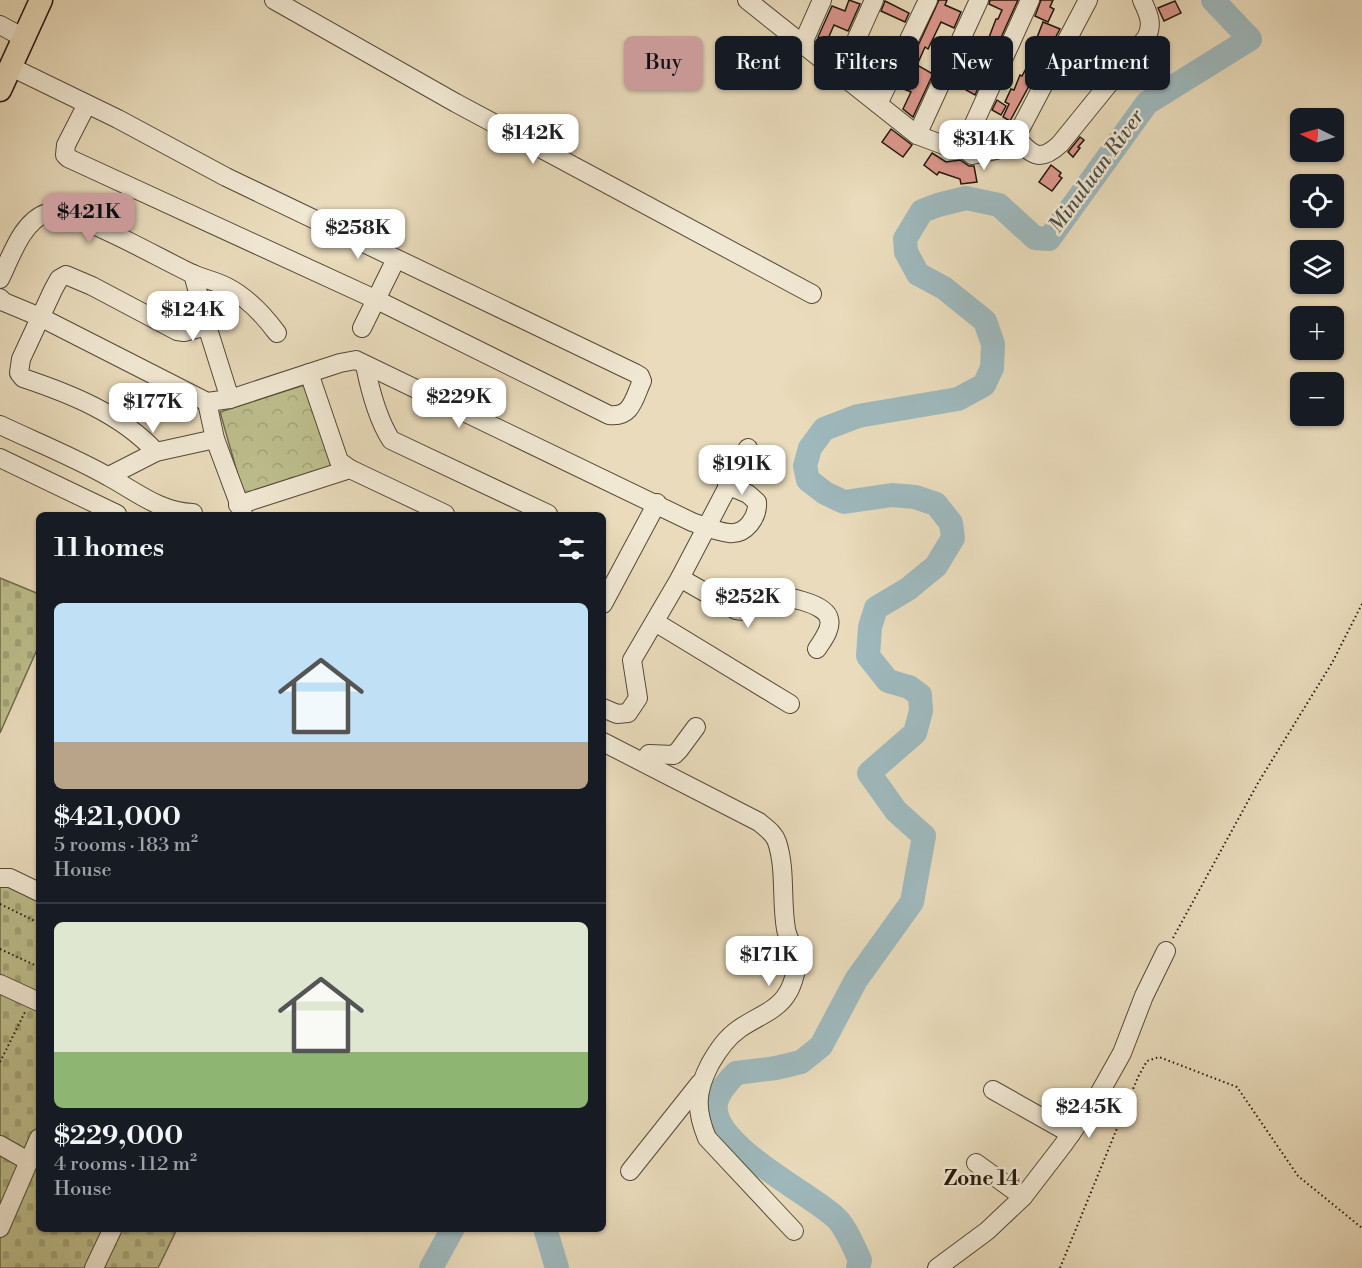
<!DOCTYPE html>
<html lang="en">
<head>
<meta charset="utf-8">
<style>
	:root { --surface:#171b24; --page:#242831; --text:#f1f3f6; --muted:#9ea1a6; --line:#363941; --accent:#c59692 }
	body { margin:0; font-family:"Libre Bodoni",serif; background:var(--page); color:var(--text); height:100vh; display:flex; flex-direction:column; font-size:22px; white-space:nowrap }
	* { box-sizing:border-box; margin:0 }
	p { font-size:20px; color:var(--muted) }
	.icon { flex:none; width:33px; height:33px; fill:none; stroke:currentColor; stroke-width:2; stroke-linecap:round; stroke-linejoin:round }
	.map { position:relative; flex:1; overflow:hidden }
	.drawer { position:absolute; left:36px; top:512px; width:570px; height:720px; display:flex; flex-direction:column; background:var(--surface); border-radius:9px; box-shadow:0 2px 4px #0004 }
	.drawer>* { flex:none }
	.top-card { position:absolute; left:624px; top:36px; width:570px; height:54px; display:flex; gap:12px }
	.needle { width:39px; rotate:275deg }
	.tools { position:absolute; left:1290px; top:108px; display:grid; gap:12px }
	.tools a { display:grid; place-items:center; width:54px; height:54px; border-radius:9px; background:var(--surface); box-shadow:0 2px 4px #0004; font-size:30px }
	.price { position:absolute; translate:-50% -51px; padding:0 14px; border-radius:12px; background:#fff; color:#222; font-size:20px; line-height:39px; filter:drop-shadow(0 2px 3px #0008) }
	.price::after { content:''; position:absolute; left:50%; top:36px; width:18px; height:14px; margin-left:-9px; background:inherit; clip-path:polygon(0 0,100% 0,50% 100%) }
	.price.current { background:var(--accent); color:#111 }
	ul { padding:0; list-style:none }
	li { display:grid; align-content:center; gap:12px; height:318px; padding:0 18px }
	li+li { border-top:2px solid var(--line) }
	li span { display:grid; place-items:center; height:186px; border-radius:9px; color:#555 }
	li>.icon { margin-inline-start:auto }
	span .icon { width:108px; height:108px; fill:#fffc; stroke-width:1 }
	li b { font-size:26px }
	h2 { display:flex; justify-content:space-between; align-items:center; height:72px; padding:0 18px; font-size:26px }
	.tag { padding:0 21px; border-radius:9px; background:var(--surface); box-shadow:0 2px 4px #0004; font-size:21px; line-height:54px }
	.tag.current { background:var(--accent); color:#111 }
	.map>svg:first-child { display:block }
	.forest { fill:url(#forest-crowns); stroke:#6f6b4c; stroke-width:1.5 }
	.cemetery { fill:url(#cemetery-stones); stroke:#6f6b4c; stroke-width:1.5 }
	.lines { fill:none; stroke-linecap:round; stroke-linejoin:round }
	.river { stroke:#9eb8bc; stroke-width:24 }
	.building { fill:#dc978d; stroke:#21180c; stroke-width:1.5 }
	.minor-casing { stroke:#534938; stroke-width:20 }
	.major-casing { stroke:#21180c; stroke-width:25 }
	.path { stroke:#21180c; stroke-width:2; stroke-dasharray:1.5 3; stroke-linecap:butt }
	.minor { stroke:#f1e8d3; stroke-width:18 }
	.major { stroke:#e9dbbb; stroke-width:22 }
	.labels { text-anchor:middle; stroke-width:5; stroke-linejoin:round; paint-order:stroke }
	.water-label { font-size:21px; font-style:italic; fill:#4d504a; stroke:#f1e8d3 }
	.neighbourhood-label { font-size:21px; font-weight:bold; fill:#21180c; stroke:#f1e8d3 }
</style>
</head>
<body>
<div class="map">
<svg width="1362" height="1268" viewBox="0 0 1362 1268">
	<defs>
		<pattern id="forest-crowns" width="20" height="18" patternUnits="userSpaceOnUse" patternTransform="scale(1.5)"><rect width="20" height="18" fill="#bdbe8c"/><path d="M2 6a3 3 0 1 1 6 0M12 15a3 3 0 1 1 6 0" fill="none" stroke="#a2a378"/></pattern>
		<pattern id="cemetery-stones" width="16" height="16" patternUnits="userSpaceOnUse" patternTransform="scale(1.5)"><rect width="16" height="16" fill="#bdbe8c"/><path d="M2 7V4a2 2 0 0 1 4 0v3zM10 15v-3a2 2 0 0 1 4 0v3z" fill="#a2a378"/></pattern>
	</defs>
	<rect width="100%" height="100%" fill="#e9dbbb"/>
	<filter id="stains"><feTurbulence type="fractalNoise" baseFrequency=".00333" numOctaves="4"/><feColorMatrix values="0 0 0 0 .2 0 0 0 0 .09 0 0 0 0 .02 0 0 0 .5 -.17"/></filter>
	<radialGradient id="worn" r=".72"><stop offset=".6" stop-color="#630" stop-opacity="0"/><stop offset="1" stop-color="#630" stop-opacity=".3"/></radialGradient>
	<!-- forest -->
	<path class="forest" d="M304 385 336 472 245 500 220 412Z"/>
	<!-- cemetery -->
	<g class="cemetery">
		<path d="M0 578 39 594V645L0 733Z"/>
		<path d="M0 870 39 889V1228L177 1229 158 1268H0Z"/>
	</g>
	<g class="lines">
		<!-- river -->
		<g class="river">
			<path d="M545 1228 557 1268"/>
			<path d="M431 1268 453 1228"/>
			<path d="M858 1268 860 1260C854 1248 845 1225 835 1217 808 1192 709 1144 716 1103 718 1091 728 1082 736 1073L776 1068 801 1062 821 1046 856 980 912 902 924 836 896 811 869 773 915 733 921 711 920 695 909 687 888 681 868 656 870 627 876 608 908 589 936 566 953 538 951 523 936 504 915 497 892 495 844 502 825 493 808 480 805 466 810 448 824 429 858 416 958 399 984 385 992 368 993 344 985 321 944 288 918 274 906 252 905 239 922 211 938 205 966 198 999 205 1035 238 1049 239 1147 103 1250 39 1213 0"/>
		</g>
	</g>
	<!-- building -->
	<g class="building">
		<path d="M849 0 860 4 848 31 834 25 827 41 818 37 832 6 845 11Z"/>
		<path d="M939 0H947L945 5 961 12 954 28 941 22 928 49 925 47 917 65 933 74 913 117 903 109 911 92 899 87Z"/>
		<path d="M990 0H1018L975 95 966 90 968 86 955 80 966 55 980 61 996 19H998L1002 10 989 4Z"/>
		<path d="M1041 0H1053L1050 7 1054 9 1048 22 1035 16Z"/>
		<path d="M885 1 909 13 905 22 881 11Z"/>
		<path d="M1175 1 1181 13 1164 21 1158 8Z"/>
		<path d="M1043 22 1060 29 1010 121 1003 117 1009 104 1005 102 1011 89 1014 90 1020 75 1022 76 1036 50 1033 48Z"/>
		<path d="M866 45 876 50 870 64 860 59Z"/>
		<path d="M997 100 1006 106 1001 115 992 110Z"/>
		<path d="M891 129 912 145 903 157 882 142Z"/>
		<path d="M1080 137 1084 140 1078 147 1080 148 1073 157 1068 152Z"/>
		<path d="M932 153 946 162 960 160 969 166H974L977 182 961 184 960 179 939 172 937 175 924 165Z"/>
		<path d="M1051 165 1061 173 1059 176 1062 178 1052 191 1039 182Z"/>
	</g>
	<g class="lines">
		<defs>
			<g id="minor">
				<path d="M274 0 456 103 812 294"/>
				<path d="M747 0 917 135 949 147 963 148 972 155 996 150 1016 137C1031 155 1040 163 1060 144L1146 38C1154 24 1148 13 1142 0"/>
				<path d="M0 25 24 38"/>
				<path d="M802 45 822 0"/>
				<path d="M11 67 118 119 226 177 635 373 640 376 642 381C634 398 632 418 609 415L377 300 68 158 65 155 66 145 87 104"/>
				<path d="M841 74 874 0"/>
				<path d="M878 104 928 0"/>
				<path d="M917 135 979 0"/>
				<path d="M1016 137 1088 0"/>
				<path d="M963 148 1030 0"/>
				<path d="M193 274 207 326 230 399"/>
				<path d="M0 279C11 257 22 221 47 213 69 205 167 263 193 274 204 279 216 281 227 287 248 298 263 314 277 333"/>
				<path d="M0 298 4 302 40 317 207 402 230 399 340 363 356 360 692 522C704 526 717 532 729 533 746 535 758 517 757 502L748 494 727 485"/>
				<path d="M362 328 396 259"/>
				<path d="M365 365C370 390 377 418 391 440L548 514"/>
				<path d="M309 373 339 461 350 469 445 514"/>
				<path d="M207 402 215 439 243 514"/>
				<path d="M0 425C36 442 74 457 109 477 137 492 160 512 193 513"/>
				<path d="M156 452C121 414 71 394 23 378L19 373 21 359 53 290 59 279 66 275 92 286 177 331 184 332 207 326"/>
				<path d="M0 458 117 514"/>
				<path d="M109 476 156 452 215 439"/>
				<path d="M238 505 350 469"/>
				<path d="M680 578 736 610C752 614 756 600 770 597 784 595 826 603 829 619 832 629 822 641 817 649"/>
				<path d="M603 604 657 503"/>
				<path d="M655 622 790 704"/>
				<path d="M603 708 617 714 628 713 638 698 632 660 680 578 748 448"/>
				<path d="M603 742 759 822C766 828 774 833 777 842 786 869 781 901 786 929 788 941 797 951 797 964 796 972 792 987 787 994 777 1011 754 1018 739 1029 726 1038 718 1050 710 1064 696 1091 695 1109 707 1138L794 1231"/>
				<path d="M643 762 649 754 674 755 679 750 696 727"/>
				<path d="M0 878H10L39 892"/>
				<path d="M0 984 39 1002"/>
				<path d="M993 1090 1071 1134"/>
				<path d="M0 1145 28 1161"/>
				<path d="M976 1163 1023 1197"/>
				<path d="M630 1171 700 1083"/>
				<path d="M0 1228 39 1138"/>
				<path d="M94 1268 113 1228"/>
				<path d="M937 1268 987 1231 1023 1197 1063 1145 1099 1094 1122 1053 1144 996 1166 951"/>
			</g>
			<path id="major" d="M0 90 41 0"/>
		</defs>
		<!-- minor casing -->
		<use href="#minor" class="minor-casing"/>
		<!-- major casing -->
		<use href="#major" class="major-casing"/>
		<!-- path -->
		<g class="path">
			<path d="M0 904 39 923"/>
			<path d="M1173 938 1258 783 1332 663 1362 604"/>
			<path d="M0 949 39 967"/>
			<path d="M0 1062 25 1012"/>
			<path d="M1060 1268 1138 1077 1147 1061 1159 1057 1237 1087 1298 1176 1362 1228"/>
		</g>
		<!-- minor -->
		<use href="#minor" class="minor"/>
		<!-- major -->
		<use href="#major" class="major"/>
	</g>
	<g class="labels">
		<!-- water labels -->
		<g class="water-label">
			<text transform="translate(1096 171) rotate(-54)" y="7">Minuluan River</text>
		</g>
		<!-- neighbourhood labels -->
		<g class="neighbourhood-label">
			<text x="982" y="1185">Zone 14</text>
		</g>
	</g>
	<rect width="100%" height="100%" filter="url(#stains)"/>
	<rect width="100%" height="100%" fill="url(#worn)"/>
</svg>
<div class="tools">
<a><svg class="needle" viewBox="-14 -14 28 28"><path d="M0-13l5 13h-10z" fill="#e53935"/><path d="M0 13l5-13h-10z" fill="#9ea1a6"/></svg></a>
<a><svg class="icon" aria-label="locate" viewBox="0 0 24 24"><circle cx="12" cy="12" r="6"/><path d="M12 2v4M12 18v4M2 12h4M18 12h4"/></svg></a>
<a><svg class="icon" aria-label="layers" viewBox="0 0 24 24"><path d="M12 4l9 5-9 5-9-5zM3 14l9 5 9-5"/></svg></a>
<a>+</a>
<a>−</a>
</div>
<b class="price" style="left:533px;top:165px">$142K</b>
<b class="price" style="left:984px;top:171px">$314K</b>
<b class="price current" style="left:89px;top:244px">$421K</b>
<b class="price" style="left:358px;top:260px">$258K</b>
<b class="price" style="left:193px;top:342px">$124K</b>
<b class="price" style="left:459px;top:429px">$229K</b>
<b class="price" style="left:153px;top:434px">$177K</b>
<b class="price" style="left:742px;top:496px">$191K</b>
<b class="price" style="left:748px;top:629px">$252K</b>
<b class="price" style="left:769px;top:987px">$171K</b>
<b class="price" style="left:1089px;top:1139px">$245K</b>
<div class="top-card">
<a class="tag current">Buy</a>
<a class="tag">Rent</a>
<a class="tag">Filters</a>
<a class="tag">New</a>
<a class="tag">Apartment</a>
</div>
<section class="drawer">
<h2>11 homes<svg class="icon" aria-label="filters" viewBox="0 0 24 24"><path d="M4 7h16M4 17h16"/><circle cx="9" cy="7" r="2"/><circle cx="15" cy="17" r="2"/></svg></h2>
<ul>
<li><span style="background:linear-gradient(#bfe0f5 75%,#b9a48a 0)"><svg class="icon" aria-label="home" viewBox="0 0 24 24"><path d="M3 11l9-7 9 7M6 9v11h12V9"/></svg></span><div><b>$421,000</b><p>5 rooms · 183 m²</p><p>House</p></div></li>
<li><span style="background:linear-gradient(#dfe7d0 70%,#8fb573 0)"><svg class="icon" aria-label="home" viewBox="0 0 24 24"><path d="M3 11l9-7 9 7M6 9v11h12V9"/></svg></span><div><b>$229,000</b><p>4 rooms · 112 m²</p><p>House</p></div></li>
</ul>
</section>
</div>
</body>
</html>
